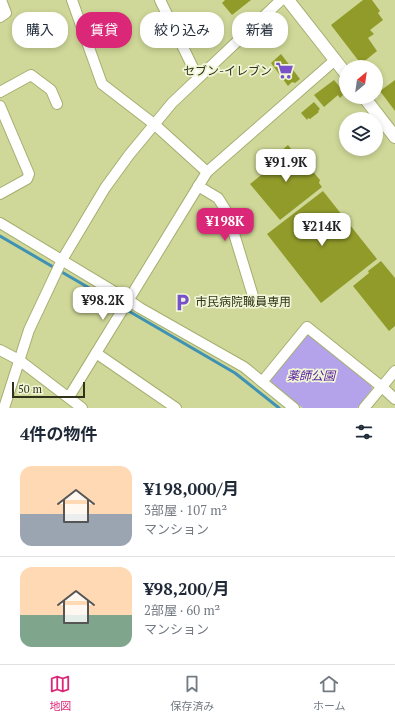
<!DOCTYPE html>
<html lang="ja">
<head>
<meta charset="utf-8">
<style>
	:root { --surface:#fff; --page:#f2f2f3; --text:#1f2937; --muted:#747a83; --line:#e0e1e3; --accent:#db2777 }
	body { margin:0; font-family:"PT Serif","Noto Sans JP",serif; background:var(--page); color:var(--text); height:100vh; display:flex; flex-direction:column; font-size:15px; white-space:nowrap }
	* { box-sizing:border-box; margin:0 }
	p { font-size:13px; color:var(--muted) }
	.icon { flex:none; width:22px; height:22px; fill:none; stroke:currentColor; stroke-width:2; stroke-linecap:round; stroke-linejoin:round }
	.map { position:relative; height:408px; overflow:hidden }
	.panel { display:flex; flex-direction:column; background:var(--surface); flex:1 }
	.panel>* { flex:none }
	.top-card { position:absolute; left:12px; top:12px; width:371px; height:36px; display:flex; gap:8px }
	.needle { width:26px; rotate:29deg }
	.controls { position:absolute; left:339px; top:60px; display:grid; gap:8px }
	.controls a { display:grid; place-items:center; width:44px; height:44px; border-radius:50%; background:var(--surface); box-shadow:0 2px 6px #0003; font-size:20px }
	.scale { position:absolute; left:12px; bottom:10px; width:73px; box-sizing:border-box; padding-left:4px; border:2px solid #30331a; border-top:0; font-size:11px; line-height:14px; white-space:nowrap; color:#30331a; -webkit-text-stroke:3px #f0f6d6; paint-order:stroke }
	.price { position:absolute; translate:-50% -34px; padding:0 9px; border-radius:8px; background:#fff; color:#222; font-size:13px; line-height:26px; filter:drop-shadow(0 1px 2px #0008) }
	.price::after { content:''; position:absolute; left:50%; top:24px; width:12px; height:9px; margin-left:-6px; background:inherit; clip-path:polygon(0 0,100% 0,50% 100%) }
	.price.active { background:var(--accent); color:#fff }
	ul { padding:0; list-style:none }
	li { display:flex; align-items:center; gap:12px; height:100px; padding:0 20px }
	li+li { border-top:1px solid var(--line) }
	li span { display:grid; place-items:center; flex:none; width:112px; height:80px; border-radius:12px; color:#555 }
	li>.icon { margin-inline-start:auto }
	span .icon { width:48px; height:48px; fill:#fffc; stroke-width:1 }
	li b { font-size:17px }
	h2 { display:flex; justify-content:space-between; align-items:center; height:48px; padding:0 20px; font-size:17px }
	.pill { padding:0 14px; border-radius:16px; background:var(--surface); box-shadow:0 2px 6px #0003; font-size:14px; line-height:36px }
	.pill.active { background:var(--accent); color:#fff }
	.tabs { display:flex; justify-content:space-around; align-items:center; height:56px; border-top:1px solid var(--line); background:var(--surface); font-size:11px; color:var(--muted) }
	.tabs a { display:grid; justify-items:center; gap:2px }
	.tabs .active { color:var(--accent) }
	.map>svg:first-child { display:block }
	.green { fill:#b4a3eb }
	.lines { fill:none; stroke-linecap:round; stroke-linejoin:round }
	.stream { stroke:#3f92b3; stroke-width:3 }
	.building { fill:#919b2a }
	.minor-casing { stroke:#a6ae70; stroke-width:12 }
	.major-casing { stroke:#a6ae70; stroke-width:14 }
	.minor { stroke:#fff; stroke-width:10 }
	.major { stroke:#fff; stroke-width:12 }
	.labels { text-anchor:middle; stroke-width:3.5; stroke-linejoin:round; paint-order:stroke }
	.poi-label { font-size:12px; fill:#30331a; stroke:#f0f6d6; text-anchor:end }
	.park-label { font-size:12px; font-style:italic; fill:#551aa3; stroke:#f0f6d6 }
</style>
</head>
<body>
<div class="map">
<svg width="395" height="408" viewBox="0 0 395 408">
	<rect width="100%" height="100%" fill="#cfd898"/>
	<!-- green -->
	<path class="green" d="M310 335 371 385 372 389 357 408H303L272 383 270 379 304 336Z"/>
	<g class="lines">
		<!-- stream -->
		<path class="stream" d="M0 236 235 373 279 408"/>
	</g>
	<!-- building -->
	<g class="building">
		<path d="M225 0H251L232 15 222 3Z"/>
		<path d="M363 0H372L380 11 378 13 383 20 370 30 374 34 368 38 377 51 361 64 331 25Z"/>
		<path d="M281 54 300 79 295 83 292 82 288 86 271 63Z"/>
		<path d="M334 80 345 93 340 98 338 95 324 107 314 95Z"/>
		<path d="M395 80V111L380 91Z"/>
		<path d="M314 102 320 109 318 111 319 112 310 119 308 118 307 120 301 113Z"/>
		<path d="M288 145 296 155 300 156 320 180 319 183 322 187 280 220 250 184 271 167 268 162Z"/>
		<path d="M323 191 377 259 321 303 267 234Z"/>
		<path d="M381 261 395 278V326L389 331 353 286 369 273 368 271Z"/>
	</g>
	<g class="lines">
		<defs>
			<g id="minor">
				<path d="M72 0 102 84 154 124 207 172"/>
				<path d="M160 0 198 78"/>
				<path d="M0 17 6 13 1 0"/>
				<path d="M0 92 31 75 51 90 57 104"/>
				<path d="M0 106 29 174 27 179 0 194"/>
				<path d="M198 186 218 198 228 214 253 296"/>
				<path d="M0 223 128 300 140 308 244 367 294 408"/>
				<path d="M0 350 19 360 82 408"/>
				<path d="M96 353 176 408"/>
				<path d="M262 382 307 327 382 387 395 399"/>
				<path d="M69 397 207 172 335 60"/>
				<path d="M4 408 29 330 62 260 105 188 129 155 172 103 281 0"/>
				<path d="M364 408 395 371"/>
			</g>
			<g id="major">
				<path d="M288 0 346 74"/>
				<path d="M364 97 395 137"/>
			</g>
		</defs>
		<!-- minor casing -->
		<use href="#minor" class="minor-casing"/>
		<!-- major casing -->
		<use href="#major" class="major-casing"/>
		<!-- minor -->
		<use href="#minor" class="minor"/>
		<!-- major -->
		<use href="#major" class="major"/>
	</g>
	<!-- icons -->
	<defs>
		<symbol id="supermarket-bare" viewBox="-9 -9 18 18"><path d="M-6-5.5h2.5l.6 2H6L4.5 2H-2.5L-4.4-4H-6ZM-1.5 3.2a1.3 1.3 0 1 0 .1 0ZM3 3.2a1.3 1.3 0 1 0 .1 0Z" fill="#7952cb" stroke="#f0f6d6" stroke-width="2.5" paint-order="stroke"/></symbol>
		<symbol id="parking-bare" viewBox="-9 -9 18 18"><path d="M-3.5-5.5H1a3.5 3.5 0 0 1 0 7H-1V5.5H-3.5ZM-1-3.4V-.6H.8a1.4 1.4 0 0 0 0-2.8Z" fill="#7952cb" stroke="#f0f6d6" stroke-width="2.5" paint-order="stroke"/></symbol>
	</defs>
	<g fill-rule="evenodd">
		<use href="#supermarket-bare" x="272" y="58" width="25" height="25"/>
		<use href="#parking-bare" x="170" y="290" width="25" height="25"/>
	</g>
	<g class="labels">
		<!-- poi labels -->
		<g class="poi-label">
			<text x="272" y="75">セブン-イレブン</text>
			<text x="195" y="306" text-anchor="start">市民病院職員専用</text>
		</g>
		<!-- park labels -->
		<g class="park-label">
			<text x="311" y="380">薬師公園</text>
		</g>
	</g>
</svg>
<div class="controls">
<a><svg class="needle" viewBox="-14 -14 28 28"><path d="M0-13l5 13h-10z" fill="#e53935"/><path d="M0 13l5-13h-10z" fill="#747a83"/></svg></a>
<a><svg class="icon" aria-label="layers" viewBox="0 0 24 24"><path d="M12 4l9 5-9 5-9-5zM3 14l9 5 9-5"/></svg></a>
</div>
<div class="scale">50 m</div>
<b class="price" style="left:286px;top:183px">¥91.9K</b>
<b class="price active" style="left:225px;top:242px">¥198K</b>
<b class="price" style="left:322px;top:247px">¥214K</b>
<b class="price" style="left:103px;top:321px">¥98.2K</b>
<div class="top-card">
<a class="pill">購入</a>
<a class="pill active">賃貸</a>
<a class="pill">絞り込み</a>
<a class="pill">新着</a>
</div>
</div>
<section class="panel">
<h2>4件の物件<svg class="icon" aria-label="filters" viewBox="0 0 24 24"><path d="M4 7h16M4 17h16"/><circle cx="9" cy="7" r="2"/><circle cx="15" cy="17" r="2"/></svg></h2>
<ul>
<li><span style="background:linear-gradient(#ffd9b3 60%,#9aa5b1 0)"><svg class="icon" aria-label="home" viewBox="0 0 24 24"><path d="M3 11l9-7 9 7M6 9v11h12V9"/></svg></span><div><b>¥198,000/月</b><p>3部屋 · 107 m²</p><p>マンション</p></div></li>
<li><span style="background:linear-gradient(#ffd9b3 60%,#7fa58c 0)"><svg class="icon" aria-label="home" viewBox="0 0 24 24"><path d="M3 11l9-7 9 7M6 9v11h12V9"/></svg></span><div><b>¥98,200/月</b><p>2部屋 · 60 m²</p><p>マンション</p></div></li>
</ul>
</section>
<nav class="tabs">
<a class="active"><svg class="icon" aria-label="map" viewBox="0 0 24 24"><path d="M3 6l6-2 6 2 6-2v14l-6 2-6-2-6 2zM9 4v14M15 6v14"/></svg>地図</a>
<a><svg class="icon" aria-label="saved" viewBox="0 0 24 24"><path d="M7 4h10v16l-5-4-5 4z"/></svg>保存済み</a>
<a><svg class="icon" aria-label="home" viewBox="0 0 24 24"><path d="M3 11l9-7 9 7M6 9v11h12V9"/></svg>ホーム</a>
</nav>
</body>
</html>
